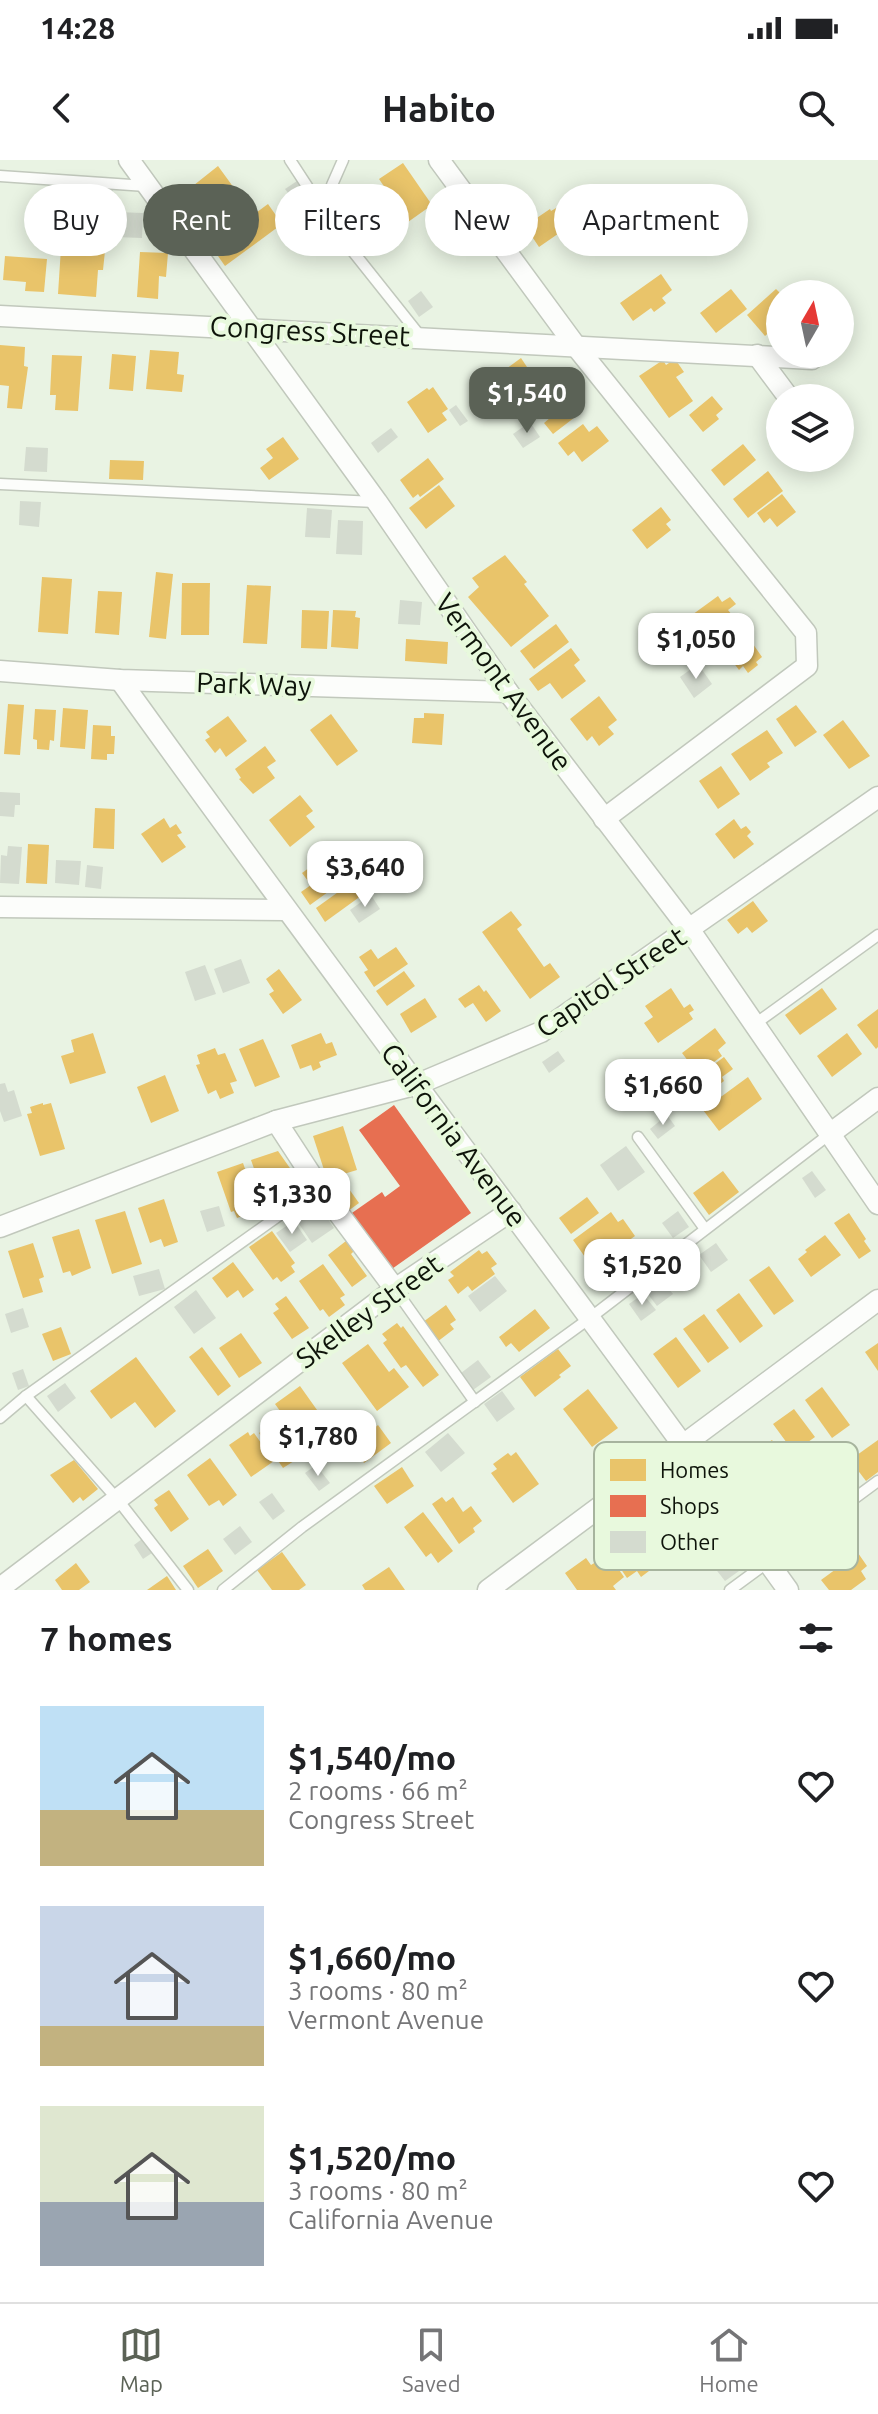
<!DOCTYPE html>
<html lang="en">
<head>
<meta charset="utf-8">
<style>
	:root { --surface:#fff; --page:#f2f2f2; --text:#202124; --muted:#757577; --line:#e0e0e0; --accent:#5b6256 }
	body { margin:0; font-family:Ubuntu,sans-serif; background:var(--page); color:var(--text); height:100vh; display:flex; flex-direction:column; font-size:30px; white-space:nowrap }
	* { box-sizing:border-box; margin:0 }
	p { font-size:26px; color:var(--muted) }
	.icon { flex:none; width:44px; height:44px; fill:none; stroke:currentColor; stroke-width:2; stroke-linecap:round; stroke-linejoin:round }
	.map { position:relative; height:1430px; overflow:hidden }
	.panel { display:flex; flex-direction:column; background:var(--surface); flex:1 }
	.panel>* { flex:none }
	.hud { position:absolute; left:24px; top:24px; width:830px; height:72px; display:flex; gap:16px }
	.needle { width:52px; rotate:9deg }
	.fabs { position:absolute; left:766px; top:120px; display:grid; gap:16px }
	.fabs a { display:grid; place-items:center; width:88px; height:88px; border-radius:50%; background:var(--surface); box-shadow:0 4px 20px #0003; font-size:40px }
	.price { position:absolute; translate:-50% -68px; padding:0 18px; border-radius:16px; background:#fff; color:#222; font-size:26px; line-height:52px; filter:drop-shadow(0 2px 4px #0008) }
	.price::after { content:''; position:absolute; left:50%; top:48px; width:24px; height:18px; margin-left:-12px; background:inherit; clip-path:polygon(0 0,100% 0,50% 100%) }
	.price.active { background:var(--accent); color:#fff }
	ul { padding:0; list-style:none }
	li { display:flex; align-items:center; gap:24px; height:200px; padding:0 40px }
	li span { display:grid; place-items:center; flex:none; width:224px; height:160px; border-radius:0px; color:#555 }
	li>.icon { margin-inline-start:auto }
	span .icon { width:96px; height:96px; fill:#fffc; stroke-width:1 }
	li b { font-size:34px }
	h2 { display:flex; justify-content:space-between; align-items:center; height:96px; padding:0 40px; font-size:34px }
	.chip { padding:0 28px; border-radius:36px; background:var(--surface); box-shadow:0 4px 20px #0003; font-size:28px; line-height:72px }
	.chip.active { background:var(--accent); color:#fff }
	.status { display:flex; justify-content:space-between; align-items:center; height:56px; padding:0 40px; background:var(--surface); direction:ltr }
	.status svg { height:22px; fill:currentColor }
	header { display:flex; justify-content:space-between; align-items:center; height:104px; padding:0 40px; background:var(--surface); font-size:36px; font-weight:700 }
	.tabs { display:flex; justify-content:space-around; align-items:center; height:112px; border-top:2px solid var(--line); background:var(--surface); font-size:22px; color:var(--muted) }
	.tabs a { display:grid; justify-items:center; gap:4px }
	.tabs .active { color:var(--accent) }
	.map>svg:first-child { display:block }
	.homes { fill:#e9c46a }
	.shops { fill:#e76f51 }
	.building { fill:#d4dbcf }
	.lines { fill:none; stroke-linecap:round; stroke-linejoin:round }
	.service-casing { stroke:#c1c8bc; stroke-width:13 }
	.minor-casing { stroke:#c1c8bc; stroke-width:23 }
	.service { stroke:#fcfdfb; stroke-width:10 }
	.minor { stroke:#fcfdfb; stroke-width:20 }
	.labels { text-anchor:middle; stroke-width:8; stroke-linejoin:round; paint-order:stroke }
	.street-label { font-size:28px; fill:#0e140a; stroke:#e8f9dd }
	.key { fill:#e8f9dd; stroke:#a7b49e; stroke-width:2 }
	.key-label { font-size:22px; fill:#0e140a }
</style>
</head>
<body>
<div class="status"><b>14:28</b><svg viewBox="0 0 49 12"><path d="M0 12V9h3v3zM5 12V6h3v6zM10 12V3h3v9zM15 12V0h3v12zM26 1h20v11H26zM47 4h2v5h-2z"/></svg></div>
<header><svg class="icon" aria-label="back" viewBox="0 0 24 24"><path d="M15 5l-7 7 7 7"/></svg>Habito<svg class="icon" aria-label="search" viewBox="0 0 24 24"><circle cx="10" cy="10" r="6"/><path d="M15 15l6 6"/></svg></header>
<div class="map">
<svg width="878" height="1430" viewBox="0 0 878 1430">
	<rect width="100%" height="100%" fill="#e9f3e3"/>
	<!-- homes -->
	<g class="homes">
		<path d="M403 3 432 45 408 62 379 19Z"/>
		<path d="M218 6 242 39 217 57 208 44 198 52 184 33Z"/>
		<path d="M268 44 282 64 225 106 211 86Z"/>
		<path d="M558 47 564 56 559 60 565 69 539 87 525 66 550 49 551 51Z"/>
		<path d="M61 88 105 91 103 110H98L96 137 58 134Z"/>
		<path d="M140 92 168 93 166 117 159 116 158 139 137 137Z"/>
		<path d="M5 96 47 99 44 132 25 131 26 122 3 120Z"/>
		<path d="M661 114 672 130 662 138 666 143 654 152 651 148 633 161 620 143Z"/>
		<path d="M731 129 747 149 716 173 700 153Z"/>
		<path d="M776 129 780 133V163L765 176 747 155Z"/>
		<path d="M0 185 25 187 24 206 28 207 22 249 7 248 9 226 0 225Z"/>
		<path d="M150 190 179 192 177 214 184 215 182 232 146 229Z"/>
		<path d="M112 194 136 196 133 231 109 229Z"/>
		<path d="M52 195 82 196 78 251 55 250 56 235H50Z"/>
		<path d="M521 198 533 216 489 247 477 230Z"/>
		<path d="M675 199 684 212 676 217 693 241 669 258 639 216 663 200 666 205Z"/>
		<path d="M433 227 448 249 442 253 447 260 428 273 407 242 427 228 429 230Z"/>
		<path d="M569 232 576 241 572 244 579 254 553 274 544 263 550 258 544 251Z"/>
		<path d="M712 236 723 249 716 255 719 259 703 272 689 255Z"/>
		<path d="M583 264 589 272 597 266 609 281 582 302 574 291 568 296 558 283Z"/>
		<path d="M283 277 299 299 269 320 260 308 273 298 266 289Z"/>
		<path d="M743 284 756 300 724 326 711 310Z"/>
		<path d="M428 298 444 319 420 337 418 334 413 338 400 320Z"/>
		<path d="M110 300 144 301 143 320 109 319Z"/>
		<path d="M768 311 783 331 748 358 733 339Z"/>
		<path d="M439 325 455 346 426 369 409 348Z"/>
		<path d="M782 334 796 352 777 367 770 358 764 363 757 353Z"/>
		<path d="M661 347 671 360 666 364 671 370 647 389 632 370Z"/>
		<path d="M505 395 527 422 524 424 549 456 511 487 468 437 479 427 472 418Z"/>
		<path d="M156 412 173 414 166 479 149 477Z"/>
		<path d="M42 417 72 419 68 474 38 472Z"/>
		<path d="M182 423H210L209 475H181Z"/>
		<path d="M247 425 271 426 267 484 243 483Z"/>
		<path d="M98 431 122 432 119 475 95 473Z"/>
		<path d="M718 436 722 442 730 437 736 444 728 450 736 460 703 484 685 460Z"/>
		<path d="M302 450 329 451 327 489 301 488Z"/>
		<path d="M333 450 356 451 355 457 360 458 358 489 331 487Z"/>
		<path d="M556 464 569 482 534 509 520 491Z"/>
		<path d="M746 474 762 497 756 502 758 505 748 513 743 506 739 510 724 490Z"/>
		<path d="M406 479 448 482 447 504 405 501Z"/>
		<path d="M571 488 580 500 574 505 586 521 562 539 550 523 538 531 529 519Z"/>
		<path d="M599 536 617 560 608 567 614 574 599 586 592 576 587 581 570 559Z"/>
		<path d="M8 544 24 545 20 595 4 594Z"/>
		<path d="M796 545 817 572 795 587 776 559Z"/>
		<path d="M63 548 88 550 85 589 60 587Z"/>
		<path d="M35 549 56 550 54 581 50 580 49 590 37 589V580L33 579Z"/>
		<path d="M424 553 444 554 442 585 412 583 414 558H424Z"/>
		<path d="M331 554 358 591 337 606 310 570Z"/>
		<path d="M228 556 247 581 226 597 220 588 215 593 205 580 210 577 206 572Z"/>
		<path d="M843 560 870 596 849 609 823 575Z"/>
		<path d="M93 565 111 566V576H115L114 594H107V600L91 599Z"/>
		<path d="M767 570 783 593 767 603 770 607 750 621 731 594Z"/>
		<path d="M265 586 276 601 267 607 275 618 253 634 239 619 241 618 235 609Z"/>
		<path d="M721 606 740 634 718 649 699 621Z"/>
		<path d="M300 635 313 651 306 656 315 667 290 687 269 660Z"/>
		<path d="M95 648 115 649 114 689 93 688Z"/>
		<path d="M164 658 170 668 176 664 182 673 177 675 186 687 162 703 141 674Z"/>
		<path d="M734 659 741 669 746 666 751 672 747 676 754 684 734 699 715 674Z"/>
		<path d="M346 681 364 706 310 745 301 732 311 725 302 713Z"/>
		<path d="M28 684 49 685 47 724 26 723Z"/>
		<path d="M366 712 376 725 325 762 316 748Z"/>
		<path d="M753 741 768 761 752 773 747 767 738 774 727 760Z"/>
		<path d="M511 751 522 765 517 769 544 807 550 803 560 817 530 839 482 772Z"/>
		<path d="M396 787 408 804 374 827 364 812 368 810 359 797 371 789 378 799Z"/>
		<path d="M279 809 302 840 283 854 269 834 274 831 266 819Z"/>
		<path d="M404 811 415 826 387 846 376 831Z"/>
		<path d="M479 825 484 832 486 830 501 851 486 862 473 843 465 848 458 839Z"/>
		<path d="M671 828 684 848 690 844 694 850 689 853 693 859 658 883 644 863 653 857 645 846Z"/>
		<path d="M822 828 837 849 800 875 785 855Z"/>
		<path d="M425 838 437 857 411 873 400 854Z"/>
		<path d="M878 849V887L876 889 857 865Z"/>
		<path d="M715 868 726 883 718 890 722 896 698 914 682 893Z"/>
		<path d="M93 873 106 913 70 924 61 896 74 892 71 880Z"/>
		<path d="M321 873 326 884 332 882 337 895 319 902 321 907 313 911 311 905 300 909 291 885Z"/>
		<path d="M847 873 862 894 832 917 817 896Z"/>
		<path d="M263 879 280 917 255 927 239 889Z"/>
		<path d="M215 888 218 895 225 893 237 921 230 923 234 933 220 939 216 930 208 934 196 905 200 904 197 895Z"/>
		<path d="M724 897 733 909 722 917 724 921 712 930 701 914Z"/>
		<path d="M165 915 179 951 151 963 137 927Z"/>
		<path d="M748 917 762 939 719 971 703 950Z"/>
		<path d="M43 943V945L51 943 65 989 40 996 27 954 32 953 30 947Z"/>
		<path d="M343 966 357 1010 327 1019 313 976Z"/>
		<path d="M278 991 292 1011 280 1015 283 1025 275 1027 277 1033 264 1037 251 1000Z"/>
		<path d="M243 1003 257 1043 246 1047 248 1054 237 1058 234 1051 231 1052 217 1012Z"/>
		<path d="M723 1011 739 1032 709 1055 693 1033Z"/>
		<path d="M344 1022 359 1043 344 1054 329 1033Z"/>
		<path d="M587 1037 599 1053 571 1074 559 1058Z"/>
		<path d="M164 1039 178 1082 164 1087 161 1079 150 1083 138 1048Z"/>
		<path d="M125 1051 142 1104 112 1114 95 1060Z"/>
		<path d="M611 1052 618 1062 623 1059 635 1076 592 1107 573 1080Z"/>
		<path d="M849 1053 866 1079 864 1081 871 1091 859 1099 834 1063Z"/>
		<path d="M79 1069 91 1108 72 1116 70 1111 63 1113 52 1077Z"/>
		<path d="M272 1071 295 1103 291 1106 295 1112 281 1122 277 1117 273 1120 249 1087Z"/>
		<path d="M825 1075 841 1095 811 1117 798 1099 807 1092 805 1090Z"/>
		<path d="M346 1081 354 1091 351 1094 367 1116 352 1127 328 1095Z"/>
		<path d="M33 1083 44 1117 39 1119 43 1132 23 1138 8 1091Z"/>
		<path d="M479 1090 482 1094 487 1091 497 1104 491 1108 495 1114 472 1131 468 1126 458 1134 448 1120 454 1116 450 1112Z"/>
		<path d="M233 1102 254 1130 243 1138 238 1130 227 1138 212 1118Z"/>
		<path d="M323 1104 345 1135 340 1138 345 1145 329 1157 323 1149 320 1151 299 1121Z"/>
		<path d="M769 1106 794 1141 774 1155 749 1120Z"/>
		<path d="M739 1133 763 1166 740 1183 716 1150Z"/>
		<path d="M286 1136 309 1168 292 1179 273 1153 279 1149 275 1144Z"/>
		<path d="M446 1145 456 1160 450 1164 454 1169 437 1182 423 1162Z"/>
		<path d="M535 1149 550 1168 519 1192 511 1183 506 1187 499 1177Z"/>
		<path d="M704 1154 729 1188 708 1203 683 1169Z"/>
		<path d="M397 1163 401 1168 403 1166 439 1215 423 1227 406 1205 401 1208 383 1183 387 1180 382 1174Z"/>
		<path d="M61 1167 71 1194 53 1201 42 1174Z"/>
		<path d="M241 1173 262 1203 239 1218 219 1188Z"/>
		<path d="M676 1177 701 1211 678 1228 653 1194Z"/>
		<path d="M878 1183V1211L865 1192Z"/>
		<path d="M368 1184 389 1212 394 1208 409 1227 377 1251 342 1203Z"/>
		<path d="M202 1187 231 1226 218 1236 189 1197Z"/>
		<path d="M558 1189 571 1206 559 1215 561 1217 535 1237 520 1217Z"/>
		<path d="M136 1197 176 1251 155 1268 135 1242 111 1259 90 1231Z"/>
		<path d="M300 1226 322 1257 314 1262 318 1268 301 1280 275 1244Z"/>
		<path d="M822 1227 850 1265 832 1278 805 1240Z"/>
		<path d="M588 1229 618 1268 592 1287 563 1249Z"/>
		<path d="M794 1249 815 1277 801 1287 805 1293 798 1298 773 1264Z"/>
		<path d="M279 1259 298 1287 289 1293 294 1301 283 1308 259 1273Z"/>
		<path d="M368 1265 372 1270 378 1265 391 1283 364 1303 350 1283 362 1274 360 1271Z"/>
		<path d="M248 1272 250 1276 254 1273 274 1301 251 1317 229 1285Z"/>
		<path d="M772 1280 794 1313 771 1329 748 1297Z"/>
		<path d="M878 1280V1312L866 1321 850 1300Z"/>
		<path d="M516 1292 539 1324 513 1343 491 1313 497 1309 493 1304 508 1293 511 1296Z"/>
		<path d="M210 1298 237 1335 223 1346 219 1340 209 1346 187 1315Z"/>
		<path d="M74 1300 98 1329 83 1341 80 1337 73 1343 50 1315Z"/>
		<path d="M402 1307 414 1326 387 1344 374 1326Z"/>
		<path d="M169 1330 189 1359 171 1372 154 1348 158 1345 154 1340Z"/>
		<path d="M442 1337 446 1342 453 1337 463 1352 471 1346 482 1361 473 1368 475 1372 459 1384 432 1344Z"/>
		<path d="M423 1352 453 1391 438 1403 431 1393 426 1397 404 1367Z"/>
		<path d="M622 1374 649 1411 641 1417 637 1411 627 1418 605 1386Z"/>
		<path d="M208 1389 223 1411 198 1428 183 1406Z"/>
		<path d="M282 1392 306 1425 299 1430H272L257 1410Z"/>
		<path d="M858 1393 867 1406 861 1411 866 1419 851 1430H829L821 1420Z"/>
		<path d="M586 1398 591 1405 596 1402 601 1409 613 1401 624 1417 613 1426 616 1430H577L565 1413Z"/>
		<path d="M76 1403 90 1422 79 1430H62L55 1420Z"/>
		<path d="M389 1407 405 1430H365L362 1425Z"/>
		<path d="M167 1416 176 1430H147Z"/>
	</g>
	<!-- shops -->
	<path class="shops" d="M394 945 471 1053 389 1111 349 1055 382 1032 385 1037 400 1026 359 970Z"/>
	<!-- building -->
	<g class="building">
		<path d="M297 21 307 34 295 42 285 29Z"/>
		<path d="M98 27 113 28 111 51 97 50Z"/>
		<path d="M313 42 326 60 316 68 302 50Z"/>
		<path d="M116 52 143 53 142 78 115 77Z"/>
		<path d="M421 131 433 147 419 157 408 141Z"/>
		<path d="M456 245 468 261 460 266 449 250Z"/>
		<path d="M530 262 540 277 523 288 513 274Z"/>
		<path d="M391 268 398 277 378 293 371 283Z"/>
		<path d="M26 287 48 288 47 312 24 311Z"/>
		<path d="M20 341 41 342 39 367 19 365Z"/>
		<path d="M307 348 332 350 330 378 305 377Z"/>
		<path d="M338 360 363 361 362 395 336 394Z"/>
		<path d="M400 440 422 442 420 465 398 464Z"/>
		<path d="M698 504 712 524 694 538 680 517Z"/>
		<path d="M0 632 20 633V645H15L14 657 0 656Z"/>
		<path d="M8 686 22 687 19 724 0 723 1 695 7 696Z"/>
		<path d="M56 700 81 701 79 725 55 723Z"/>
		<path d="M87 705 103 707 101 729 85 727Z"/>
		<path d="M371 735 380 749 359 763 350 750Z"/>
		<path d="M241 799 250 823 223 833 214 809Z"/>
		<path d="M205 805 216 834 195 841 185 812Z"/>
		<path d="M558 891 565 901 549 913 542 902Z"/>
		<path d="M635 915 645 927 627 940 618 927Z"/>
		<path d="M5 923 8 932 14 930 22 956 4 962 0 951V924Z"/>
		<path d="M667 955 675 966 658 979 650 969Z"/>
		<path d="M626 986 645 1012 618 1031 600 1005Z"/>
		<path d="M812 1011 826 1030 815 1038 802 1018Z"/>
		<path d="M219 1046 225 1066 207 1072 200 1051Z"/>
		<path d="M319 1046 334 1068 312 1083 297 1061Z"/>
		<path d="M678 1051 689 1067 673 1078 662 1063Z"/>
		<path d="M294 1061 307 1080 290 1092 276 1073Z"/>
		<path d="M716 1083 728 1100 711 1112 699 1095Z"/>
		<path d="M159 1109 165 1129 139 1136 133 1116Z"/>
		<path d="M495 1116 507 1131 480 1152 468 1136Z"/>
		<path d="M659 1117 673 1134 657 1146 644 1129Z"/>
		<path d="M196 1130 216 1158 194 1174 174 1147Z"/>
		<path d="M643 1134 656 1150 641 1161 629 1144Z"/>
		<path d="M23 1148 29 1167 11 1173 5 1154Z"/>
		<path d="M478 1200 491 1217 473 1230 461 1213Z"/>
		<path d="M23 1209 29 1226 18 1230 12 1213Z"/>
		<path d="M65 1223 76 1238 58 1252 47 1236Z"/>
		<path d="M502 1231 515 1249 497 1262 484 1244Z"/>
		<path d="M448 1273 465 1293 441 1312 425 1292Z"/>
		<path d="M316 1305 330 1323 319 1331 305 1313Z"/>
		<path d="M272 1333 285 1351 273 1360 259 1342Z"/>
		<path d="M240 1366 252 1382 235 1395 223 1379Z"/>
		<path d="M142 1379 152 1393 143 1399 134 1385Z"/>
		<path d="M728 1396 739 1411 725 1421 714 1407Z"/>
	</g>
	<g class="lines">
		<defs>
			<g id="service">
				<path d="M290 0 335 69 421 177"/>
				<path d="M0 16 146 26"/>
				<path d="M334 65 332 25 343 0"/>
				<path d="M0 324 375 342"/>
				<path d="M755 864 878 775"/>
				<path d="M638 977 705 1069"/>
				<path d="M395 1129 475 1242"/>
				<path d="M26 1236 118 1340 188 1430"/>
				<path d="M0 1258 26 1236 319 1027"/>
				<path d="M223 1430 302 1367 590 1158 831 973"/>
				<path d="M730 1430 878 1321"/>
			</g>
			<g id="minor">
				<path d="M129 0 377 342 508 532 689 769 878 1044"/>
				<path d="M439 0 575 185 806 473 807 506 604 659"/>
				<path d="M0 156 812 199"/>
				<path d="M757 195 789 238"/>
				<path d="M0 511 120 520 508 532"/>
				<path d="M120 520C339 826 569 1124 788 1430"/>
				<path d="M0 747 285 750"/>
				<path d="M276 961 319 1027 395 1129"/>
				<path d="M831 973 878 938"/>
				<path d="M0 1067 276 961 418 924 541 872 878 637"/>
				<path d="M0 1428 395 1129 511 1051"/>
				<path d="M488 1430 878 1140"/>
			</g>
		</defs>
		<!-- service casing -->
		<use href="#service" class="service-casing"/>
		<!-- minor casing -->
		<use href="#minor" class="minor-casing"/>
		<!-- service -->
		<use href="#service" class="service"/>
		<!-- minor -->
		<use href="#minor" class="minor"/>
	</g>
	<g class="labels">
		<!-- street labels -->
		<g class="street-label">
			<text transform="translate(310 171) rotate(3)" y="10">Congress Street</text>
			<text transform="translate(504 522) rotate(54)" y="10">Vermont Avenue</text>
			<text transform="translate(254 524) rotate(2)" y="10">Park Way</text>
			<text transform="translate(611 822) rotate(-34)" y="10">Capitol Street</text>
			<text transform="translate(454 975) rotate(53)" y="10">California Avenue</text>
			<text transform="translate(369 1151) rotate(-36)" y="10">Skelley Street</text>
		</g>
	</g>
	<!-- legend -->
	<rect x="594" y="1282" width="264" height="128" rx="12" class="key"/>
	<rect x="610" y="1299" width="36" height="22" fill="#e9c46a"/>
	<rect x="610" y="1335" width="36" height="22" fill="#e76f51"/>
	<rect x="610" y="1371" width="36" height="22" fill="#d4dbcf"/>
	<g class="key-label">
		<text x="660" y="1318">Homes</text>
		<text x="660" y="1354">Shops</text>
		<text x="660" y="1390">Other</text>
	</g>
</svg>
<div class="fabs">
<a><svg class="needle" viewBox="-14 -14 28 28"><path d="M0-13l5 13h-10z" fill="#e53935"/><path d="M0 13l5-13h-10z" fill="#757577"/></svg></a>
<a><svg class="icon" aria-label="layers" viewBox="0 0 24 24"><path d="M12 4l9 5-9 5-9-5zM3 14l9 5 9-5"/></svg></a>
</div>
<b class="price active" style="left:527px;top:275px">$1,540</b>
<b class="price" style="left:696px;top:521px">$1,050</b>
<b class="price" style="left:365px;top:749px">$3,640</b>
<b class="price" style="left:663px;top:967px">$1,660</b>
<b class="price" style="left:292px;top:1076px">$1,330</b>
<b class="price" style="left:642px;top:1147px">$1,520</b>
<b class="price" style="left:318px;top:1318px">$1,780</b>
<div class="hud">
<a class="chip">Buy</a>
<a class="chip active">Rent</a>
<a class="chip">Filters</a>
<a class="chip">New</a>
<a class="chip">Apartment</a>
</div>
</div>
<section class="panel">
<h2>7 homes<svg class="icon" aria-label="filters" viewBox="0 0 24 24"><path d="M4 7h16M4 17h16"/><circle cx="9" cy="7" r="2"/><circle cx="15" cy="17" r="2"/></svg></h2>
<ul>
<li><span style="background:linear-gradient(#bfe0f5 65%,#c2b280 0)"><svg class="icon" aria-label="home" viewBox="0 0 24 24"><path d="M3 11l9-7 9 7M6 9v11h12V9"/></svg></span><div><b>$1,540/mo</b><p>2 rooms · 66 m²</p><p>Congress Street</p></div><svg class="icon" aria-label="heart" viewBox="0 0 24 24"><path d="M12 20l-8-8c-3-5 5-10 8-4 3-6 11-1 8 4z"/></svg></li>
<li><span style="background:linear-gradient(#c9d6e8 75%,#c2b280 0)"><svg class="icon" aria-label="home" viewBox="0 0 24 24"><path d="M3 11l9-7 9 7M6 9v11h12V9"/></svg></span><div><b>$1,660/mo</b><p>3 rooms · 80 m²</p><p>Vermont Avenue</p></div><svg class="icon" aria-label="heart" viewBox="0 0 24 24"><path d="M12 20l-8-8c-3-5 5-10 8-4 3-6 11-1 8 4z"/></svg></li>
<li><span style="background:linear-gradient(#dfe7d0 60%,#9aa5b1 0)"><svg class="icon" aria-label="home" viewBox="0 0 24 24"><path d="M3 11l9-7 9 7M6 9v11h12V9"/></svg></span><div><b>$1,520/mo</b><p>3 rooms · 80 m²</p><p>California Avenue</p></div><svg class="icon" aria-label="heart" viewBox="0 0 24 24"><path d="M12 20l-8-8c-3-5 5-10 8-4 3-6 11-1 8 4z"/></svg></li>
</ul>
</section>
<nav class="tabs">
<a class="active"><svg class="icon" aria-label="map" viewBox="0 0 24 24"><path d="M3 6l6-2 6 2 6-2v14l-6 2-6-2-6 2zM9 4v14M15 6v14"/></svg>Map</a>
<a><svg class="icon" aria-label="saved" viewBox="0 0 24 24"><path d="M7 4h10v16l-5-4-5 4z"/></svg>Saved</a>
<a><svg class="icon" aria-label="home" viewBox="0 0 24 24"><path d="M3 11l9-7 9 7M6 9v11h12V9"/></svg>Home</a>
</nav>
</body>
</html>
